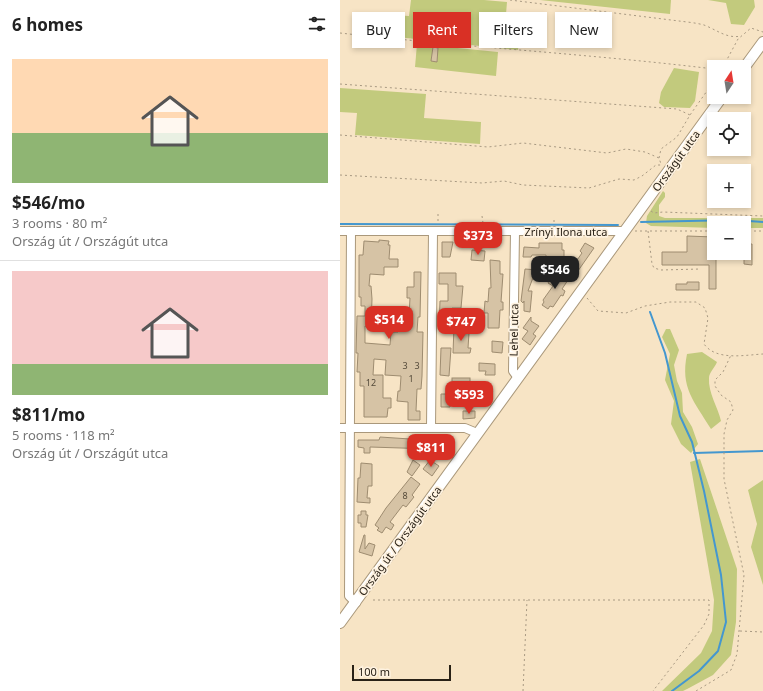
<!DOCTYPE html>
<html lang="en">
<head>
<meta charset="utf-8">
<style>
	:root { --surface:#fff; --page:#f6f6f6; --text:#222; --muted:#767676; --line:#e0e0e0; --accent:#d93025 }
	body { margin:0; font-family:"Noto Sans",sans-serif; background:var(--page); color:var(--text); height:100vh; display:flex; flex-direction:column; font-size:15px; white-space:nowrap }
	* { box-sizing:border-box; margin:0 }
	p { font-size:13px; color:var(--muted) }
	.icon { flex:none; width:22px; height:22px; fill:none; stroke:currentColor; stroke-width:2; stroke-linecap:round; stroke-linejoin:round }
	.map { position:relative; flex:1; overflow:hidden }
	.sheet { display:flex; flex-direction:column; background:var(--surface); width:340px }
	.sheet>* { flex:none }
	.hud { position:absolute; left:12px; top:12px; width:351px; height:36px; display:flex; gap:8px }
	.needle { width:26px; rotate:12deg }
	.buttons { position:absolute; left:367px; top:60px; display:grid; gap:8px }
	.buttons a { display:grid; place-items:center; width:44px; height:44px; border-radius:0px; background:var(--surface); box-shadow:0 2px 6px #0003; font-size:20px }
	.scale { position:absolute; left:12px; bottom:10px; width:99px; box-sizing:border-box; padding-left:4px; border:2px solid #292116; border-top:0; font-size:11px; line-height:14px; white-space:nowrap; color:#292116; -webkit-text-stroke:3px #fef2e0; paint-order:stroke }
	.price { position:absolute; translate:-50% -34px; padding:0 9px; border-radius:8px; background:var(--accent); color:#fff; font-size:13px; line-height:26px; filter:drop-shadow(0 1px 2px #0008) }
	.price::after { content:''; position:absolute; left:50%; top:24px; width:12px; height:9px; margin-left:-6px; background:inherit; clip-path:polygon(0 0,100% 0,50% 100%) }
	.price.active { background:#222; color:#fff }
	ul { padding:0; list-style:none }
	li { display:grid; align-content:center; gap:8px; height:212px; padding:0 12px }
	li+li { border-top:1px solid var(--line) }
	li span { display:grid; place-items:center; height:124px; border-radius:0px; color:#555 }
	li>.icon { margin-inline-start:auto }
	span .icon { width:72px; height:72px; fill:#fffc; stroke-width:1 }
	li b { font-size:17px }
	h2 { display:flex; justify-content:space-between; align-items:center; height:48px; padding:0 12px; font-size:17px }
	.pill { padding:0 14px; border-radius:0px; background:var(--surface); box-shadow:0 2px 6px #0003; font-size:14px; line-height:36px }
	.pill.active { background:var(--accent); color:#fff }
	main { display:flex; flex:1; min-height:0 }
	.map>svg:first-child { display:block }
	.green { fill:#c2ca7d }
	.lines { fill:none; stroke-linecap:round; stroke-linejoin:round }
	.stream { stroke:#4497cf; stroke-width:2 }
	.building { fill:#d6c3a5; stroke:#9e8c70 }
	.minor-casing { stroke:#aa987b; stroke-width:10 }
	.major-casing { stroke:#aa987b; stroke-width:12 }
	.path { stroke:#a89982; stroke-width:1; stroke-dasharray:2 3; stroke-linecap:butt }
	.minor { stroke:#fff; stroke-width:8 }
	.major { stroke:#fff; stroke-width:10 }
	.labels { text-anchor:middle; stroke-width:3.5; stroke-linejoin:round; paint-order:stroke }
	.number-label { font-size:9px; fill:#544a3a }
	.street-label { font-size:11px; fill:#292116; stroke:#fef2e0 }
</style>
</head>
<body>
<main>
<section class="sheet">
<h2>6 homes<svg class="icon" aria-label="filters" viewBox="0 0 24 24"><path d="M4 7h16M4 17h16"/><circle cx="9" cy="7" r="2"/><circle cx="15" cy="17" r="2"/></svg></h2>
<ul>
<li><span style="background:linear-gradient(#ffd9b3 60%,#8fb573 0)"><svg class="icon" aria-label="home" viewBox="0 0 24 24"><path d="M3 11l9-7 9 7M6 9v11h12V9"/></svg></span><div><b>$546/mo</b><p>3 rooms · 80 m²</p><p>Ország út / Országút utca</p></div></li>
<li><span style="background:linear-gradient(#f6c9c9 75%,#8fb573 0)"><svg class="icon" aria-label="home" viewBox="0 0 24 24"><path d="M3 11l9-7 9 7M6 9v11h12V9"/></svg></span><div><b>$811/mo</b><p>5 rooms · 118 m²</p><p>Ország út / Országút utca</p></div></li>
</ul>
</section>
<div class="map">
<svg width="423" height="691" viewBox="0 0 423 691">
	<rect width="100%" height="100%" fill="#f7e4c5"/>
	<!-- green -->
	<g class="green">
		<path d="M71 0H144L167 2 165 26 180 28 178 50 48 36 50 15 69 16Z"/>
		<path d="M200 0H331L330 14Z"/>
		<path d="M368 0H414L415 7 404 25 391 24 386 3Z"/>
		<path d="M77 44 158 52 156 76 75 67Z"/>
		<path d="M334 68 359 72 355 101 350 108 324 107 319 103 321 92Z"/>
		<path d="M0 88 86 94 84 118 141 122 140 144 15 135 17 113 0 112Z"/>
		<path d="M323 191 325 193V197L319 205V216L325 218H423V228H404V223H374V228L311 226 306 223 307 216Z"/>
		<path d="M326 329H330L339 350 334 365 337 381 342 393 343 412 352 427 358 444 351 453 341 444 331 424 334 401 325 380 330 354 322 337Z"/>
		<path d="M362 352 377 362C375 367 369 373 369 378 368 393 378 407 381 421L371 429C354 401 340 388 347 354Z"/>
		<path d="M360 459 397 569 396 622 391 655 373 675 349 688 343 691H322L361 653 372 631 374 600 350 462Z"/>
		<path d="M423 480V585L411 547 417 524 408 490Z"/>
	</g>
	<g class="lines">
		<!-- stream -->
		<g class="stream">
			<path d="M301 222 395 220 423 222"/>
			<path d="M0 224 278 225"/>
			<path d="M310 312 325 353 340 416 352 442 364 491 381 575 386 622 378 651 359 671 332 691"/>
			<path d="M354 453 423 451"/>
		</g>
	</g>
	<!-- building -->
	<g class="building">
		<path d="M93 47 98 48 97 62 91 61Z"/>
		<path d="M347 236 374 237V253H376V289H369V265H322V252H347Z"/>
		<path d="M39 240 49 241 48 245H50L49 259H58V267H44V275L30 274 29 286H31L32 299 31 327 25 326V343L50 345 51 332H58V317H69L70 298H67V287H74V272H81L80 317H78L77 332H83L82 376 81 389H77L76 411H80V420H68V402L57 401 58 391H60L61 376 45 375 46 360 34 359 33 375H43V398H51V408H48L47 417H24V386H20V372H17L18 353H16L17 316H25V306H21V297H19V255H23L24 241 39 242Z"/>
		<path d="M102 242H113L110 257H102Z"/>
		<path d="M199 243H222V250H224V256L221 259 206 258V255H192L191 257H183L184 247 199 248Z"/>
		<path d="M245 243 254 248 233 278 229 275 232 270 229 266 233 261 235 263 242 253 240 251Z"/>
		<path d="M404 244H412V265L404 264Z"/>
		<path d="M132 250 145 251 144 261 131 260Z"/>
		<path d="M150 260 160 261V274H163L161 302H163V310H160L159 328H148V313H144L145 301 148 302 149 288H151Z"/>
		<path d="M185 269 198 270 197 275H194L188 291H192L190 312 184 311V301L183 303 181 301Z"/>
		<path d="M214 272 228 280 222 289 225 291 223 296 221 295 213 307 210 306 208 309 202 305 204 302 203 300 213 286 208 283Z"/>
		<path d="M99 273H116V286H123L121 308H112L111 328H99L100 301H108V284H99Z"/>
		<path d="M347 282H359V290H336V284H347Z"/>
		<path d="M191 317V321L199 326 193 334 196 336 190 345 182 339 188 331 183 328Z"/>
		<path d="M114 327H121V333H129L128 348H131L130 353H113Z"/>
		<path d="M152 341 163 342 162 353 152 352Z"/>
		<path d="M101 348H111L109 376 100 375Z"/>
		<path d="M139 363 155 364V375H145L146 371H139Z"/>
		<rect x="112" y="378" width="18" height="12"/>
		<path d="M146 386 153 391 146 399 140 394Z"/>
		<path d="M101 394H111L110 407H101Z"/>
		<path d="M123 411H135V418L123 419Z"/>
		<path d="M70 436 86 437V440L109 441V450L99 449V456H92V449L30 447V453H24V448L18 447V440H39L40 437 70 439Z"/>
		<path d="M73 460 80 465 72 476 67 472Z"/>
		<path d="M90 460 99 466 92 476 83 469Z"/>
		<path d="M21 463 32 464V486H28L27 498H30V503L17 502 18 478H20Z"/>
		<path d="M71 477 80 484 72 495 74 497 66 507 63 505 50 522 54 525 51 530 46 527 42 533 37 530 39 528 35 525 46 508Z"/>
		<path d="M21 511H26V515H28L26 527H21V523H18V515H21Z"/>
		<path d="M24 535H25V549L29 543 35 545 32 556 19 552Z"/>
	</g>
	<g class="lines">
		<defs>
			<g id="minor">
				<path d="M0 231H285"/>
				<path d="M11 231 9 596 16 603"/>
				<path d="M175 232 173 371 178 378"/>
				<path d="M0 428H125L137 433"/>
				<path d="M91 428 93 232"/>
			</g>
			<g id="major">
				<path d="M404 68 423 42"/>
				<path d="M0 623 382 97"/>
			</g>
		</defs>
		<!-- minor casing -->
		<use href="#minor" class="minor-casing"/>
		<!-- major casing -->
		<use href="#major" class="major-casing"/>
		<!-- path -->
		<g class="path">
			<path d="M170 0 339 21C347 22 357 23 364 25 377 30 387 39 401 36"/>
			<path d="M0 33C124 47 250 54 374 69"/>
			<path d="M383 67 398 39 411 28 423 32"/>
			<path d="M0 84 337 109 350 115"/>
			<path d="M0 135 148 147 183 143 267 153 286 149 305 152 319 158 321 164"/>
			<path d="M319 158 321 149 337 137 350 115 374 81"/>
			<path d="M0 175 142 183 164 181 183 185 249 188 279 179 294 180 302 176 316 165H322"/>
			<path d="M311 211 314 213 323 212 423 216"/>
			<path d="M98 214V223"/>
			<path d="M142 216 143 223"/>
			<path d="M214 220V223"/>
			<path d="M295 231H374"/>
			<path d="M308 231 312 264 314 268 321 270 361 269"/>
			<path d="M404 231H423"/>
			<path d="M247 298 258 311 286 313 305 306 330 302H356L365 308 368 318 364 344C376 361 405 355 423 354"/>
			<path d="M33 600H369V614L364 625 313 691"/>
			<path d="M400 631 423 632"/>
			<path d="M183 691 187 600"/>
			<path d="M356 691 391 670 397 654 404 575 384 479V434L387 420 393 410 391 402 381 395 375 386V380L383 372 391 355"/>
		</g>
		<!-- minor -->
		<use href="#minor" class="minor"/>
		<!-- major -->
		<use href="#major" class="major"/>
	</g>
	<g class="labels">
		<!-- number labels -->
		<g class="number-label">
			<text x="65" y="369">3</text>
			<text x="77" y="369">3</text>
			<text x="71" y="382">1</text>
			<text x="31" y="386">12</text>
			<text x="65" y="499">8</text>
		</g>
		<!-- street labels -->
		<g class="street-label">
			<text transform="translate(336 161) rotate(-54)" y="4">Országút utca</text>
			<text x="226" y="236">Zrínyi Ilona utca</text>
			<text transform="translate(174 330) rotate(-89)" y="4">Lehel utca</text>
			<text transform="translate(60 541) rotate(-54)" y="4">Ország út / Országút utca</text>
		</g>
	</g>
</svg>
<div class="buttons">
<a><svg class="needle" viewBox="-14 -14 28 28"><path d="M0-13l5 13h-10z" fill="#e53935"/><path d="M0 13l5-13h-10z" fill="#767676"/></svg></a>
<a><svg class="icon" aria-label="locate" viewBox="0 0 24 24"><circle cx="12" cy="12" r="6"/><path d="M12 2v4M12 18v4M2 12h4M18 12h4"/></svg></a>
<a>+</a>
<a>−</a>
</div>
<div class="scale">100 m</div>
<b class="price" style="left:138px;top:256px">$373</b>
<b class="price active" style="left:215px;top:290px">$546</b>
<b class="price" style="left:49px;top:340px">$514</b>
<b class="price" style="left:121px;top:342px">$747</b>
<b class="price" style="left:129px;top:415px">$593</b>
<b class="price" style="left:91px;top:468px">$811</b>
<div class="hud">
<a class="pill">Buy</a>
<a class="pill active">Rent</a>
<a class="pill">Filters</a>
<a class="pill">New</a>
</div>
</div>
</main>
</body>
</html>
